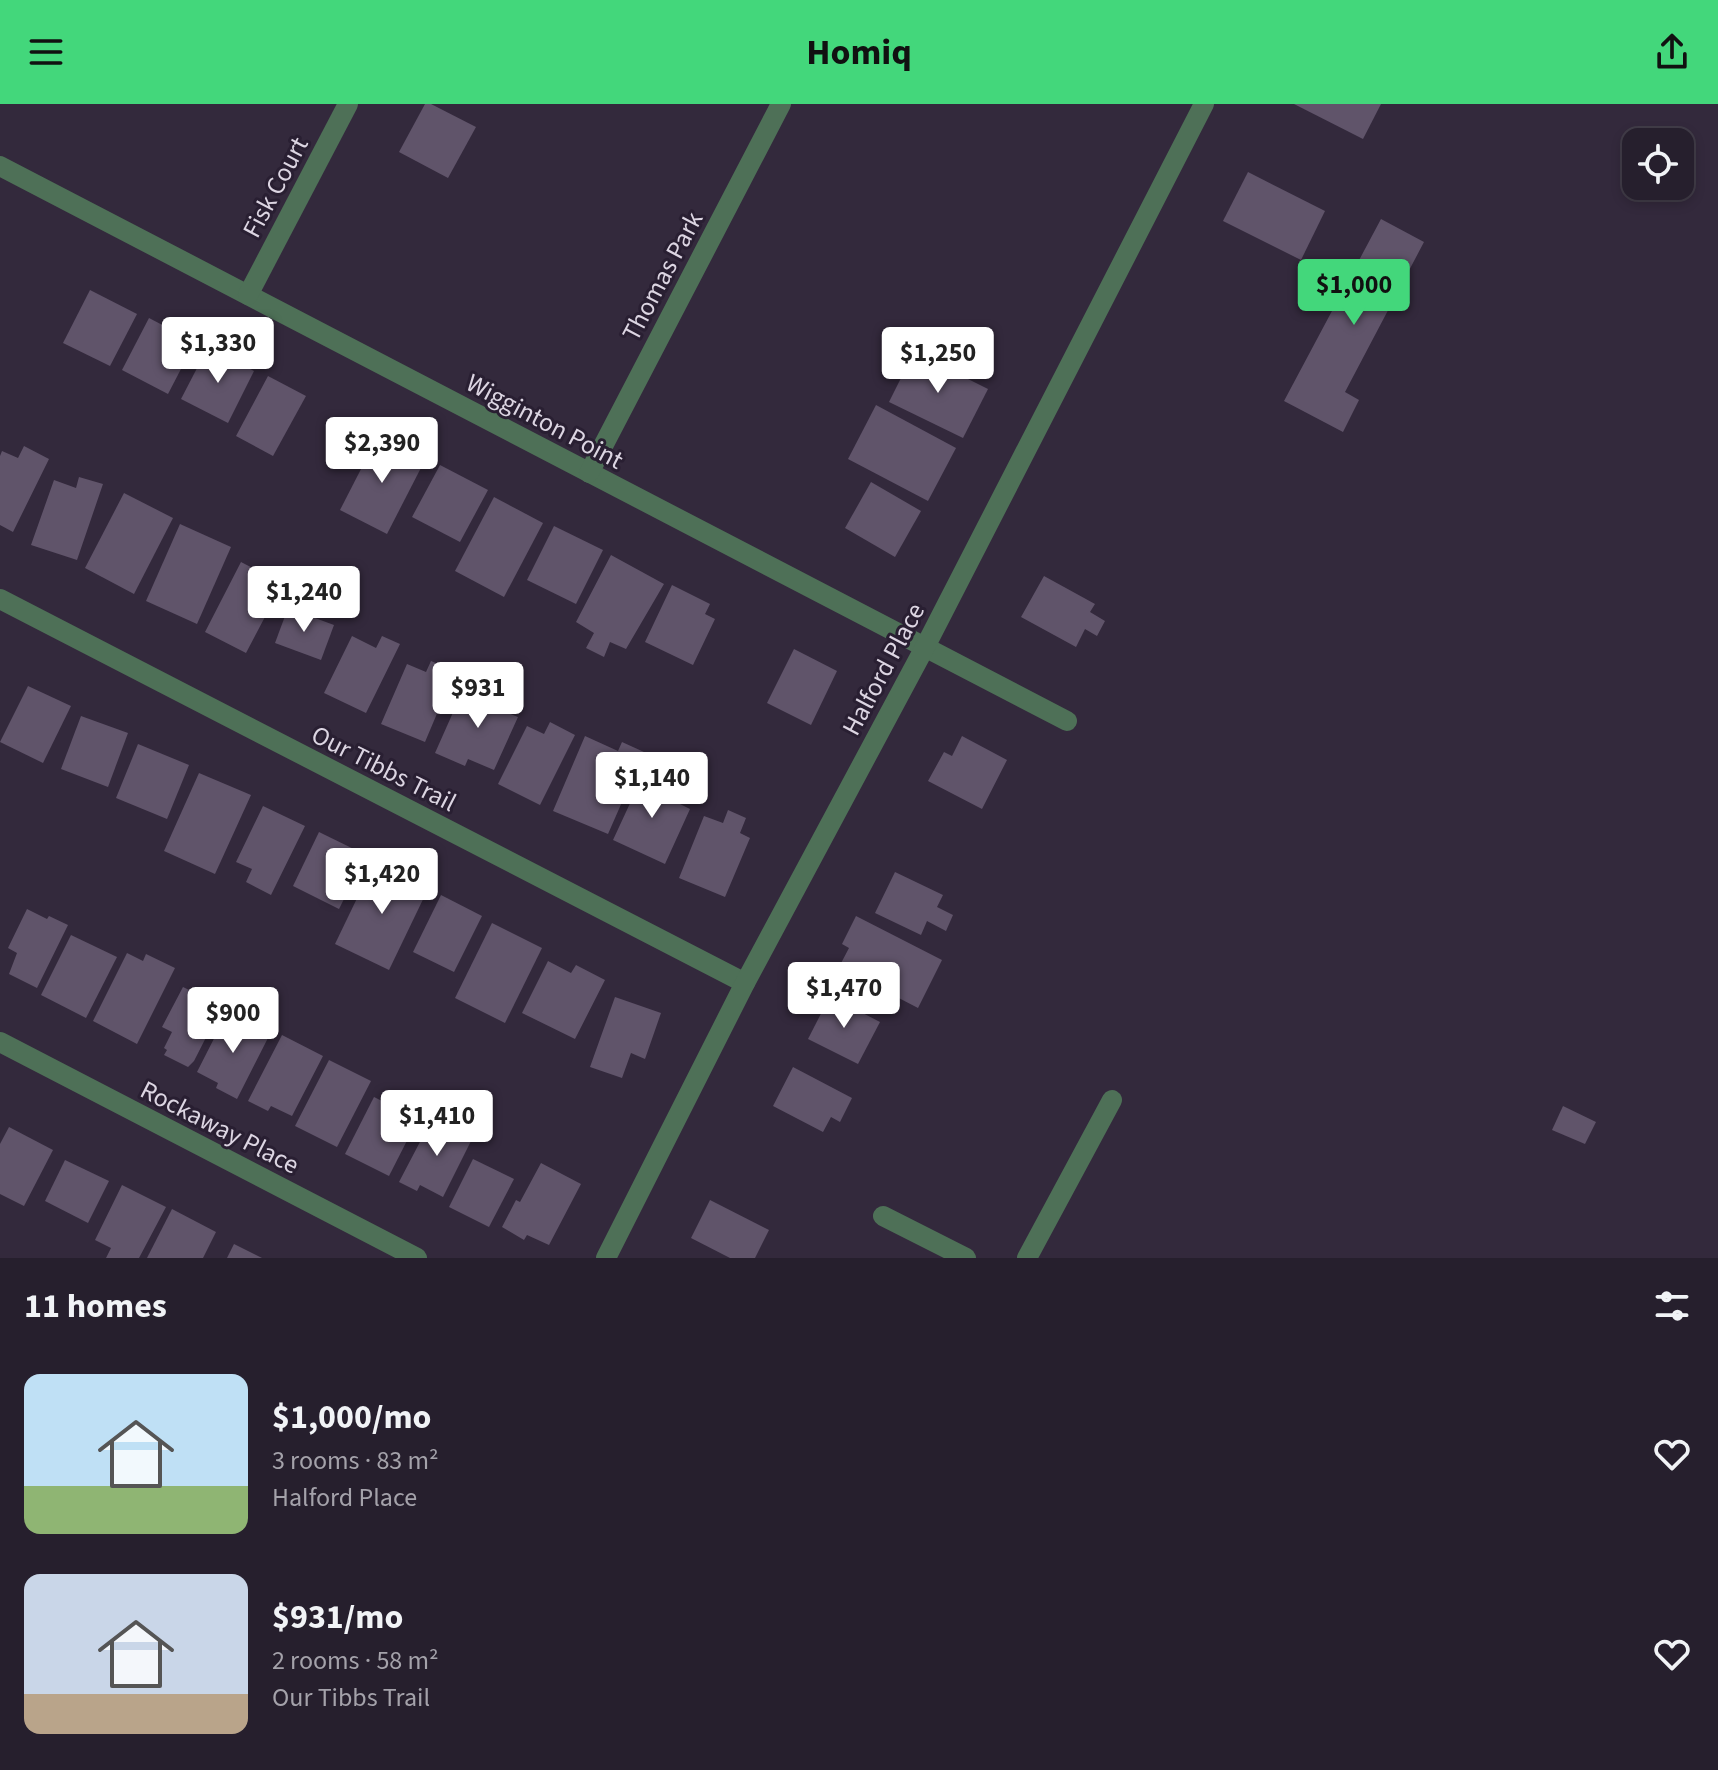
<!DOCTYPE html>
<html lang="en">
<head>
<meta charset="utf-8">
<style>
	:root { --surface:#261f2d; --page:#2e2735; --text:#f1f3f6; --muted:#a4a2aa; --line:#423d49; --accent:#43d77b }
	body { margin:0; font-family:"Source Sans 3",sans-serif; background:var(--page); color:var(--text); height:100vh; display:flex; flex-direction:column; font-size:30px; white-space:nowrap }
	* { box-sizing:border-box; margin:0 }
	p { font-size:26px; color:var(--muted) }
	.icon { flex:none; width:44px; height:44px; fill:none; stroke:currentColor; stroke-width:2; stroke-linecap:round; stroke-linejoin:round }
	.map { position:relative; height:1154px; overflow:hidden }
	.side { display:flex; flex-direction:column; background:var(--surface); flex:1 }
	.side>* { flex:none }
	.fabs { position:absolute; left:1622px; top:24px; display:grid; gap:16px }
	.fabs a { display:grid; place-items:center; width:72px; height:72px; border-radius:16px; background:var(--surface); box-shadow:0 4px 12px #0003,0 0 0 2px var(--line); font-size:40px }
	.price { position:absolute; translate:-50% -68px; padding:0 18px; border-radius:8px; background:#fff; color:#222; font-size:26px; line-height:52px; filter:drop-shadow(0 2px 4px #0008) }
	.price::after { content:''; position:absolute; left:50%; top:48px; width:24px; height:18px; margin-left:-12px; background:inherit; clip-path:polygon(0 0,100% 0,50% 100%) }
	.price.active { background:var(--accent); color:#111 }
	ul { padding:0; list-style:none }
	li { display:flex; align-items:center; gap:24px; height:200px; padding:0 24px }
	li span { display:grid; place-items:center; flex:none; width:224px; height:160px; border-radius:16px; color:#555 }
	li>.icon { margin-inline-start:auto }
	span .icon { width:96px; height:96px; fill:#fffc; stroke-width:1 }
	li b { font-size:34px }
	h2 { display:flex; justify-content:space-between; align-items:center; height:96px; padding:0 24px; font-size:34px }
	header { display:flex; justify-content:space-between; align-items:center; height:104px; padding:0 24px; background:var(--accent); color:#111; font-size:36px; font-weight:700 }
	.map>svg:first-child { display:block }
	.building { fill:#60546a }
	.lines { fill:none; stroke-linecap:round; stroke-linejoin:round }
	.minor { stroke:#4e7057; stroke-width:20 }
	.labels { text-anchor:middle; stroke-width:6; stroke-linejoin:round; paint-order:stroke }
	.street-label { font-size:26px; fill:#dcd5e2; stroke:#291f32 }
</style>
</head>
<body>
<header><svg class="icon" aria-label="menu" viewBox="0 0 24 24"><path d="M4 6h16M4 12h16M4 18h16"/></svg>Homiq<svg class="icon" aria-label="share" viewBox="0 0 24 24"><path d="M12 15V3M7 8l5-5 5 5M5 13v7h14v-7"/></svg></header>
<div class="map">
<svg width="1718" height="1154" viewBox="0 0 1718 1154">
	<rect width="100%" height="100%" fill="#33293c"/>
	<!-- building -->
	<g class="building">
		<path d="M425 0H431L476 23 448 74 399 48Z"/>
		<path d="M1294 0H1381L1363 35Z"/>
		<path d="M1248 68 1325 107 1301 156 1223 117Z"/>
		<path d="M1381 115 1424 138 1345 288 1359 296 1343 328 1284 297Z"/>
		<path d="M90 186 137 210 110 262 63 239Z"/>
		<path d="M149 214 195 238 168 290 122 266Z"/>
		<path d="M208 243 254 267 228 319 181 295Z"/>
		<path d="M914 248 988 285 963 334 889 298Z"/>
		<path d="M268 272 306 292 273 352 236 332Z"/>
		<path d="M876 301 956 344 928 397 848 355Z"/>
		<path d="M378 332 425 356 387 430 340 406Z"/>
		<path d="M24 342 49 355 13 428 0 421V352L2 347 18 354Z"/>
		<path d="M440 361 488 386 460 438 412 413Z"/>
		<path d="M79 373 103 380 77 456 31 441 54 376 76 384Z"/>
		<path d="M871 378 921 407 895 453 845 424Z"/>
		<path d="M124 389 173 414 134 490 85 464Z"/>
		<path d="M494 393 543 419 504 493 455 467Z"/>
		<path d="M180 420 231 443 197 520 146 497Z"/>
		<path d="M554 422 603 446 576 500 527 476Z"/>
		<path d="M611 451 664 480 626 545 610 538 604 553 586 544 594 529 576 518Z"/>
		<path d="M241 458 266 471 260 483 276 492 246 549 205 528Z"/>
		<path d="M1044 472 1095 500 1090 508 1105 517 1097 532 1085 525 1076 543 1021 513Z"/>
		<path d="M672 481 710 500 705 510 715 515 693 561 645 538Z"/>
		<path d="M288 504 334 521 321 556 275 539Z"/>
		<path d="M352 532 376 544 382 532 400 540 366 609 324 589Z"/>
		<path d="M794 545 837 567 811 621 767 599Z"/>
		<path d="M431 557 455 567 425 638 381 620 407 560 426 568Z"/>
		<path d="M28 582 71 602 43 659 0 638Z"/>
		<path d="M488 583 507 592 501 606 518 613 494 666 468 655 465 662 435 649 463 586 483 595Z"/>
		<path d="M81 612 128 629 108 683 61 665Z"/>
		<path d="M550 618 575 631 540 701 498 680 527 622 544 630Z"/>
		<path d="M585 632 618 647 622 638 644 648 608 730 553 707Z"/>
		<path d="M962 632 1007 656 982 705 928 677 944 648 952 652Z"/>
		<path d="M138 640 189 661 167 715 116 694Z"/>
		<path d="M645 667 670 679 664 692 690 705 665 760 613 736Z"/>
		<path d="M199 669 251 691 215 770 164 747Z"/>
		<path d="M263 702 305 722 271 791 246 778 252 765 236 758Z"/>
		<path d="M728 706 746 714 740 729 750 734 725 793 679 774 704 712 723 719Z"/>
		<path d="M319 728 366 751 339 805 293 782Z"/>
		<path d="M374 759 428 785 389 866 335 840Z"/>
		<path d="M895 768 943 791 937 803 953 811 946 827 927 817 921 831 875 809Z"/>
		<path d="M441 791 482 812 454 868 413 848Z"/>
		<path d="M27 805 47 815 49 812 68 821 37 884 9 870 17 849 8 844Z"/>
		<path d="M856 812 942 856 918 904 839 863 849 844 842 840Z"/>
		<path d="M492 819 542 844 505 919 455 894Z"/>
		<path d="M71 831 117 853 86 914 41 891Z"/>
		<path d="M127 849 143 857 146 850 175 864 137 940 93 917Z"/>
		<path d="M548 857 571 869 576 861 605 876 575 935 522 909Z"/>
		<path d="M183 883 222 902 194 957 188 963 164 951 167 946 164 944 172 928 162 923Z"/>
		<path d="M830 892 880 918 858 960 808 935Z"/>
		<path d="M615 893 661 909 645 955 631 949 622 974 590 963Z"/>
		<path d="M227 909 270 930 237 995 216 984 218 979 197 968Z"/>
		<path d="M282 931 323 952 292 1012 271 1002 268 1007 248 997Z"/>
		<path d="M329 956 371 977 337 1043 295 1022Z"/>
		<path d="M793 963 852 994 840 1018 831 1013 823 1028 773 1002Z"/>
		<path d="M374 993 418 1015 389 1072 345 1050Z"/>
		<path d="M1563 1002 1596 1018 1585 1040 1552 1026Z"/>
		<path d="M433 1013 473 1033 443 1093 420 1081 417 1087 399 1078Z"/>
		<path d="M9 1023 53 1046 24 1102 0 1090V1040Z"/>
		<path d="M473 1055 514 1075 489 1123 449 1103Z"/>
		<path d="M65 1056 109 1077 88 1119 45 1097Z"/>
		<path d="M541 1059 581 1080 549 1141 527 1131 524 1136 502 1123 516 1096 520 1098Z"/>
		<path d="M122 1081 166 1103 139 1154H106L111 1144 95 1136Z"/>
		<path d="M710 1096 769 1126 755 1154H730L691 1134Z"/>
		<path d="M172 1105 216 1128 203 1154H147Z"/>
		<path d="M234 1140 262 1154H227Z"/>
	</g>
	<g class="lines">
		<!-- minor -->
		<g class="minor">
			<path d="M0 62 1067 617"/>
			<path d="M248 191 348 0"/>
			<path d="M589 369 781 0"/>
			<path d="M0 495 745 879"/>
			<path d="M0 938 417 1154"/>
			<path d="M883 1112 966 1154"/>
			<path d="M606 1154 745 879 925 543 1204 0"/>
			<path d="M1027 1154 1112 996"/>
		</g>
	</g>
	<g class="labels">
		<!-- street labels -->
		<g class="street-label">
			<text transform="translate(275 83) rotate(-62)" y="9">Fisk Court</text>
			<text transform="translate(662 172) rotate(-62)" y="9">Thomas Park</text>
			<text transform="translate(545 317) rotate(28)" y="9">Wigginton Point</text>
			<text transform="translate(883 565) rotate(-62)" y="9">Halford Place</text>
			<text transform="translate(384 664) rotate(27)" y="9">Our Tibbs Trail</text>
			<text transform="translate(220 1023) rotate(27)" y="9">Rockaway Place</text>
		</g>
	</g>
</svg>
<div class="fabs">
<a><svg class="icon" aria-label="locate" viewBox="0 0 24 24"><circle cx="12" cy="12" r="6"/><path d="M12 2v4M12 18v4M2 12h4M18 12h4"/></svg></a>
</div>
<b class="price active" style="left:1354px;top:223px">$1,000</b>
<b class="price" style="left:218px;top:281px">$1,330</b>
<b class="price" style="left:938px;top:291px">$1,250</b>
<b class="price" style="left:382px;top:381px">$2,390</b>
<b class="price" style="left:304px;top:530px">$1,240</b>
<b class="price" style="left:478px;top:626px">$931</b>
<b class="price" style="left:652px;top:716px">$1,140</b>
<b class="price" style="left:382px;top:812px">$1,420</b>
<b class="price" style="left:844px;top:926px">$1,470</b>
<b class="price" style="left:233px;top:951px">$900</b>
<b class="price" style="left:437px;top:1054px">$1,410</b>
</div>
<section class="side">
<h2>11 homes<svg class="icon" aria-label="filters" viewBox="0 0 24 24"><path d="M4 7h16M4 17h16"/><circle cx="9" cy="7" r="2"/><circle cx="15" cy="17" r="2"/></svg></h2>
<ul>
<li><span style="background:linear-gradient(#bfe0f5 70%,#8fb573 0)"><svg class="icon" aria-label="home" viewBox="0 0 24 24"><path d="M3 11l9-7 9 7M6 9v11h12V9"/></svg></span><div><b>$1,000/mo</b><p>3 rooms · 83 m²</p><p>Halford Place</p></div><svg class="icon" aria-label="heart" viewBox="0 0 24 24"><path d="M12 20l-8-8c-3-5 5-10 8-4 3-6 11-1 8 4z"/></svg></li>
<li><span style="background:linear-gradient(#c9d6e8 75%,#b9a48a 0)"><svg class="icon" aria-label="home" viewBox="0 0 24 24"><path d="M3 11l9-7 9 7M6 9v11h12V9"/></svg></span><div><b>$931/mo</b><p>2 rooms · 58 m²</p><p>Our Tibbs Trail</p></div><svg class="icon" aria-label="heart" viewBox="0 0 24 24"><path d="M12 20l-8-8c-3-5 5-10 8-4 3-6 11-1 8 4z"/></svg></li>
</ul>
</section>
</body>
</html>
